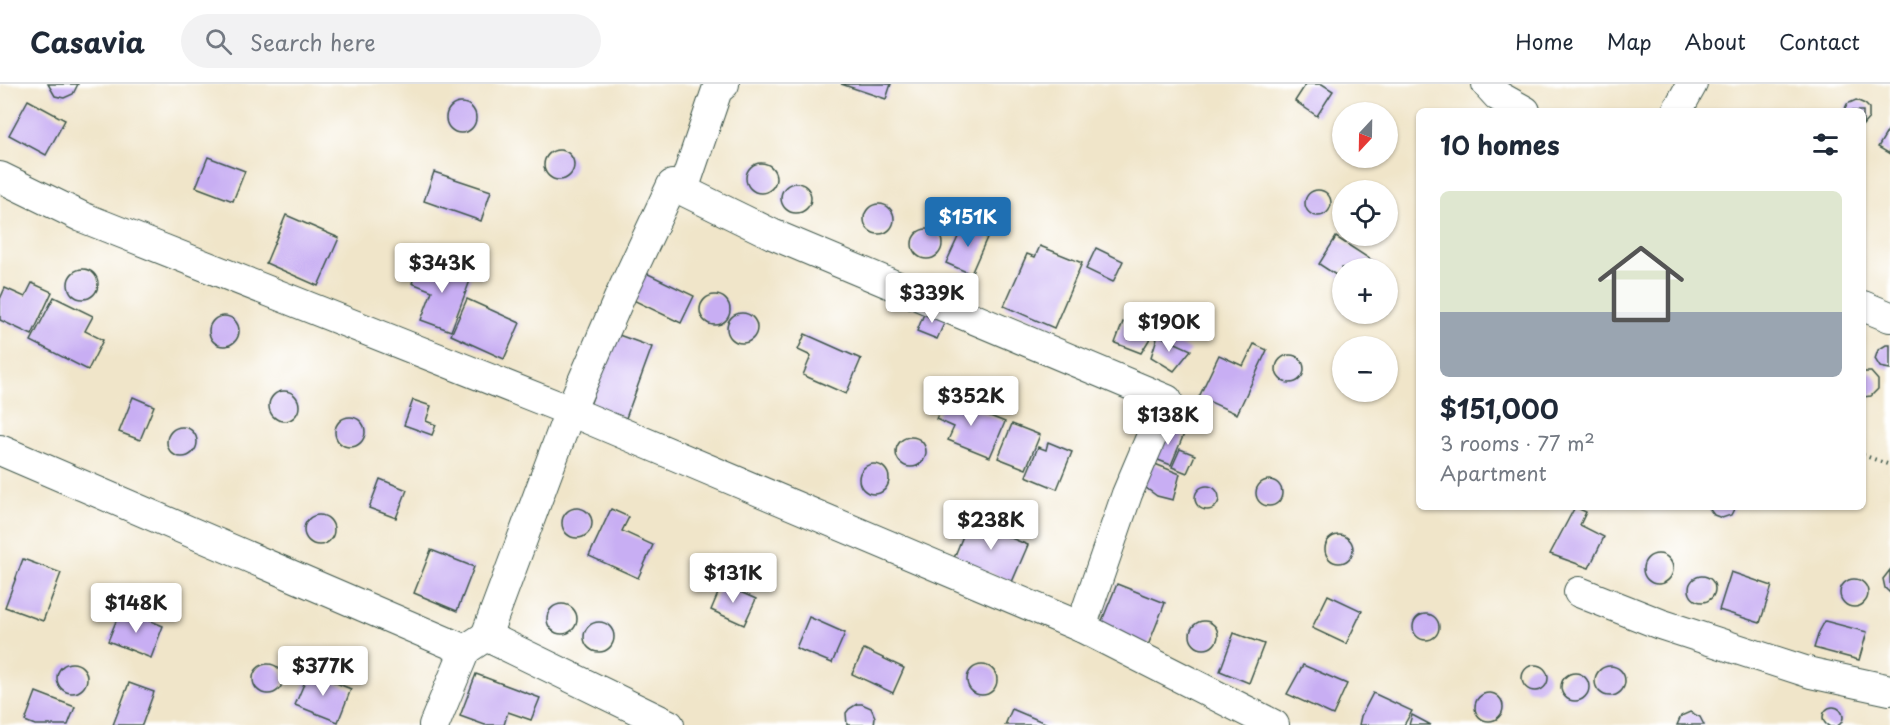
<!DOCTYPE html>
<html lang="en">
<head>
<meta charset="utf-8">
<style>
	:root { --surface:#fff; --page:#f2f2f3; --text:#1f2937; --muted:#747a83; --line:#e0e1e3; --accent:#1f6fb2 }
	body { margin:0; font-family:"Playpen Sans",sans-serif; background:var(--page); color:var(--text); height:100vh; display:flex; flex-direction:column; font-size:22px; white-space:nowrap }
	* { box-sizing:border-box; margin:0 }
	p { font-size:20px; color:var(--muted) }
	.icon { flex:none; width:33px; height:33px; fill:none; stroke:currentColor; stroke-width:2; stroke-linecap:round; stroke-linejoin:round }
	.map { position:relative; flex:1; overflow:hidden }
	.side { position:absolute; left:1416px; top:24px; width:450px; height:402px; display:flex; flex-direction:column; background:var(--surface); border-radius:9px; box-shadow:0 2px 4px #0004 }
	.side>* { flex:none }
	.needle { width:39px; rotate:202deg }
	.buttons { position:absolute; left:1332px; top:18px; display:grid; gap:12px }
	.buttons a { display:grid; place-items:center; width:66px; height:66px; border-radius:50%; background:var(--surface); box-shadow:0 2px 4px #0004; font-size:30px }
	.price { position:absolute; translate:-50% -51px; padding:0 14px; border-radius:6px; background:#fff; color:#222; font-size:20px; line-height:39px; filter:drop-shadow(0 2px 3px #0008) }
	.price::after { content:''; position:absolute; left:50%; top:36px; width:18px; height:14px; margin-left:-9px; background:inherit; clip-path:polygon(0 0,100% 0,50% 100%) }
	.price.active { background:var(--accent); color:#fff }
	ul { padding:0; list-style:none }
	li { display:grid; align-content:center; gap:12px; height:318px; padding:0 24px }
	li+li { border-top:2px solid var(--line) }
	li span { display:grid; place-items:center; height:186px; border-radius:9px; color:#555 }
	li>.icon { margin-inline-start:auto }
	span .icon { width:108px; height:108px; fill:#fffc; stroke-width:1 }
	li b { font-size:26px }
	h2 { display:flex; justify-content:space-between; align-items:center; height:72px; padding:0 24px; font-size:26px }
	header { display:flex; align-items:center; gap:36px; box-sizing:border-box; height:84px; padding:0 30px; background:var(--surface); border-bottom:2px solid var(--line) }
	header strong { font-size:28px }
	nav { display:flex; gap:33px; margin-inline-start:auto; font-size:21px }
	.search { width:420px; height:54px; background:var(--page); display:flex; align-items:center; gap:15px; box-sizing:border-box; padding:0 21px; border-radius:33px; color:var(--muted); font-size:22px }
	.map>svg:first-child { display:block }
	.building { fill:#c8aef3 }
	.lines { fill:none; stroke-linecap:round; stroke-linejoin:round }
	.street-casing { stroke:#3e564a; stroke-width:32 }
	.path { stroke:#3e564a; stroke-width:4; stroke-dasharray:1.5 4.5; stroke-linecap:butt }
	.street { stroke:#fff; stroke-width:30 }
</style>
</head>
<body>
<header>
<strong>Casavia</strong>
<div class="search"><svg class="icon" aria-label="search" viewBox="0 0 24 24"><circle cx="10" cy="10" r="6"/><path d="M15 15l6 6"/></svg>Search here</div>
<nav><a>Home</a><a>Map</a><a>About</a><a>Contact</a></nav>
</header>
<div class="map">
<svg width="1890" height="641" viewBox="0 0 1890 641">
	<rect width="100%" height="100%" fill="#fff"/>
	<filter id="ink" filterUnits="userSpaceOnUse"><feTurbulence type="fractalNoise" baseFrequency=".0167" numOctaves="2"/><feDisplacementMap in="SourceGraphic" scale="12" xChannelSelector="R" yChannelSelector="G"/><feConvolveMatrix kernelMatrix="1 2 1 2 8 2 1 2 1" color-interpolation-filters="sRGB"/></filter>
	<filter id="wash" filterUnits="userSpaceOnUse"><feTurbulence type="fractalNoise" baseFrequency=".008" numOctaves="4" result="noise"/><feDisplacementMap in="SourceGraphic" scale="24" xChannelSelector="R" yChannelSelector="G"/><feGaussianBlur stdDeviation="1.35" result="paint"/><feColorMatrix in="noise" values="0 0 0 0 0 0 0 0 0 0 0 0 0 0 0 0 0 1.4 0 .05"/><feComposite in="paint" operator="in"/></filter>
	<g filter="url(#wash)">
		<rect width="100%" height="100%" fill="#f0e5c9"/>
		<g id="blocks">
			<!-- building -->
			<g class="building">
				<path d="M48 0H78L73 10 64 14 55 12Z"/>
				<path d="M841 0H891L886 15Z"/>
				<path d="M1306 0H1322L1333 7 1317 32 1295 17Z"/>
				<path d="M28 16 65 36 46 71 9 51Z"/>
				<path d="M1856 16 1865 20 1869 24V34L1863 41V27H1844L1847 20Z"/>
				<circle cx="461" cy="34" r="15"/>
				<path d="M1890 43V70L1878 63Z"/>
				<circle cx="559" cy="81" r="15"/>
				<path d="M208 73 245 87 233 117 196 103Z"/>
				<circle cx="761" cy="94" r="15"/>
				<path d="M434 88 491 107 481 137 424 117Z"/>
				<circle cx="796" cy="114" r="15"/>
				<circle cx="1318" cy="119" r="13"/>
				<circle cx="879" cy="135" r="15"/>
				<path d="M286 131 339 154 318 202 266 179Z"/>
				<path d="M965 138 989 149 971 190 946 179Z"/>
				<circle cx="927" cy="160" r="15"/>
				<path d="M1336 153 1379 181 1377 184H1342V195L1319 180Z"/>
				<path d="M1040 162 1082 179 1054 244 1004 222 1027 170 1035 173Z"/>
				<path d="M1096 164 1123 177 1113 198 1086 185Z"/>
				<path d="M421 176 471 194 451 247 421 236 432 207 412 199Z"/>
				<circle cx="83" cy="200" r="15"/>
				<path d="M642 187 694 212 681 239 629 214Z"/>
				<path d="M32 199 52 208 32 251 0 236V215L5 204 25 213Z"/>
				<circle cx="715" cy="226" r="15"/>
				<path d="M54 213 93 232 85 247 103 256 88 286 31 257Z"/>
				<path d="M467 215 520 239 504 275 451 251Z"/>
				<path d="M926 225 947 233 937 255 917 247Z"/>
				<circle cx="742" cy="244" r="15"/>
				<circle cx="224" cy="247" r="15"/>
				<path d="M1123 238 1145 248 1148 239 1157 243 1141 269 1115 259Z"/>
				<path d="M616 250 652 263 626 334 590 321Z"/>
				<path d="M805 250 861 275 846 310 803 291 811 272 798 266Z"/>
				<path d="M1158 251 1191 266 1174 287 1151 273Z"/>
				<path d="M1254 260 1267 266 1237 330 1199 313 1219 271 1243 282Z"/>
				<path d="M1886 261H1890V285L1880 283 1875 275 1878 266Z"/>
				<circle cx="1290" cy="285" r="14"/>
				<path d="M1863 288H1871L1878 296V305L1871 312 1863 313Z"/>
				<circle cx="284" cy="322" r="15"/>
				<path d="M133 313 154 322 140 356 119 348Z"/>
				<path d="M945 314 1005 338 990 373 948 356 954 343 936 335Z"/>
				<path d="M413 316 431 322 426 337 436 341 432 351 404 341Z"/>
				<circle cx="350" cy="348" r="15"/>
				<path d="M1012 340 1040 351 1026 385 998 374Z"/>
				<path d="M1166 342 1184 350 1171 381 1153 374Z"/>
				<circle cx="182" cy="358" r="15"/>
				<circle cx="911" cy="368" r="15"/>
				<path d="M1048 358 1072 368 1057 405 1026 392 1038 363 1046 366Z"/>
				<path d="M1180 365 1195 371 1187 389 1172 383Z"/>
				<path d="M1150 378 1180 390 1173 416 1157 412 1142 401Z"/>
				<circle cx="874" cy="395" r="15"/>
				<path d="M380 395 407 406 396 434 369 424Z"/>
				<circle cx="1269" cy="409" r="13"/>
				<circle cx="1207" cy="414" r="12"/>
				<path d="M1575 423 1586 428 1580 441 1604 453 1589 484 1550 470Z"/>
				<path d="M1708 423H1735L1731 431 1722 434 1714 431Z"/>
				<circle cx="577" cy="439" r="15"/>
				<path d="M611 425 629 433 622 447 653 461 638 494 589 472Z"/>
				<circle cx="319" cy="446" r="15"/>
				<path d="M969 437 1028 461 1012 498 954 474Z"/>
				<circle cx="1339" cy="465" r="14"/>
				<path d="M431 466 474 483 457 527 414 509Z"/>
				<circle cx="1658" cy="485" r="15"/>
				<path d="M23 475 61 489 43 537 5 523Z"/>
				<path d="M1890 486V509L1885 504 1883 495Z"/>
				<path d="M1731 488 1772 502 1760 539 1719 526Z"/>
				<circle cx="1702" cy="505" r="13"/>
				<circle cx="1854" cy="509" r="14"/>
				<path d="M722 500 756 515 744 541 711 526Z"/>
				<path d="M1117 500 1165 519 1147 564 1099 544Z"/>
				<path d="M1328 511 1362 527 1346 560 1312 544Z"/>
				<circle cx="562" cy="535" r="15"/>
				<path d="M121 525 163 542 151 574 108 557Z"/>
				<circle cx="1426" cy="543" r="13"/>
				<path d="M809 533 845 549 832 579 796 564Z"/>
				<circle cx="1204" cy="551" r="14"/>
				<path d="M1825 537 1867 548 1859 576 1814 564 1819 548Z"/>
				<circle cx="599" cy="553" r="15"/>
				<path d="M1234 549 1264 560 1249 599 1220 587Z"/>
				<path d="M864 565 904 584 893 609 852 590Z"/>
				<circle cx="72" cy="594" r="15"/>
				<circle cx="268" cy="595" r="15"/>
				<circle cx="982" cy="596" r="15"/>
				<path d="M1303 581 1347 600 1333 631 1287 610Z"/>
				<circle cx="1535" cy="594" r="13"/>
				<circle cx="1610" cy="597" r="15"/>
				<path d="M309 588 351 605 338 638 295 621Z"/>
				<circle cx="1575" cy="603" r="14"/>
				<path d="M476 590 540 614 531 636 508 628 504 641H485L460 632Z"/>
				<path d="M129 599 154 608 142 641H113Z"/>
				<path d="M36 608 75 623 68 641H35L25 637Z"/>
				<path d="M1373 609 1412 627 1404 641H1359L1361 632Z"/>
				<circle cx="1489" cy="623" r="14"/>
				<path d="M857 620H862L871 624 875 633 874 641H847L846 629 849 625Z"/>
				<circle cx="1833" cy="633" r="10"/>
				<path d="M1012 625 1050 641H1005Z"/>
				<path d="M1690 628 1700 633 1704 641H1677L1681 632Z"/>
				<path d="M1412 631 1431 641H1409Z"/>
			</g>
		</g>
	</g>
	<g filter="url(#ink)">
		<use href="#blocks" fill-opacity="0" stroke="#3e564a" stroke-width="1.5"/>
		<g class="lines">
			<defs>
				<g id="street">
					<path d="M1487 0 1498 12 1525 27"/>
					<path d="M1677 27 1692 0"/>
					<path d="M0 93 82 133 570 327 1081 543 1274 641"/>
					<path d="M683 106 717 6 724 0"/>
					<path d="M1863 222 1890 233"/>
					<path d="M0 366 465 566 486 552 669 641"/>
					<path d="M1579 508 1660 540 1811 589 1890 606"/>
					<path d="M486 552 570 327 621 210 672 101 772 150 1167 316 1127 410 1081 543"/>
					<path d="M434 641 465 566"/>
				</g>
			</defs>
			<!-- street casing -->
			<use href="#street" class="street-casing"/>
			<!-- path -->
			<path class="path" d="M1863 371 1890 381"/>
			<!-- street -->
			<use href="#street" class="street"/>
		</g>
	</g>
</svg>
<div class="buttons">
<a><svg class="needle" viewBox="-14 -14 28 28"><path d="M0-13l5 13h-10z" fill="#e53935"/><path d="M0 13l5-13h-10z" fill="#747a83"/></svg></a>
<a><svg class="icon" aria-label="locate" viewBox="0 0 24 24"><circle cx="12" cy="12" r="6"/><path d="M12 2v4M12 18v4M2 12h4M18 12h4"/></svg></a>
<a>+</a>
<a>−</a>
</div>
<b class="price active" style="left:968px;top:164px">$151K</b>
<b class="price" style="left:442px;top:210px">$343K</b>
<b class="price" style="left:932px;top:240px">$339K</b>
<b class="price" style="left:1169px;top:269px">$190K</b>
<b class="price" style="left:971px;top:343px">$352K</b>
<b class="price" style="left:1168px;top:362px">$138K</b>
<b class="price" style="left:991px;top:467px">$238K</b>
<b class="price" style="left:733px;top:520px">$131K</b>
<b class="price" style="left:136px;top:550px">$148K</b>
<b class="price" style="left:323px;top:613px">$377K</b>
<section class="side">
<h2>10 homes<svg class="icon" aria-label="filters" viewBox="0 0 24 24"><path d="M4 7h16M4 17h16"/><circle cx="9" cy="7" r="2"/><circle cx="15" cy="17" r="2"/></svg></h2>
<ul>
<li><span style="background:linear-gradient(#dfe7d0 65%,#9aa5b1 0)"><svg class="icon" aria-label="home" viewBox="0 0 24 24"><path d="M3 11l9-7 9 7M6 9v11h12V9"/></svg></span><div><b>$151,000</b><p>3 rooms · 77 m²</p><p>Apartment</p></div></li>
</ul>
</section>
</div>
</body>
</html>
